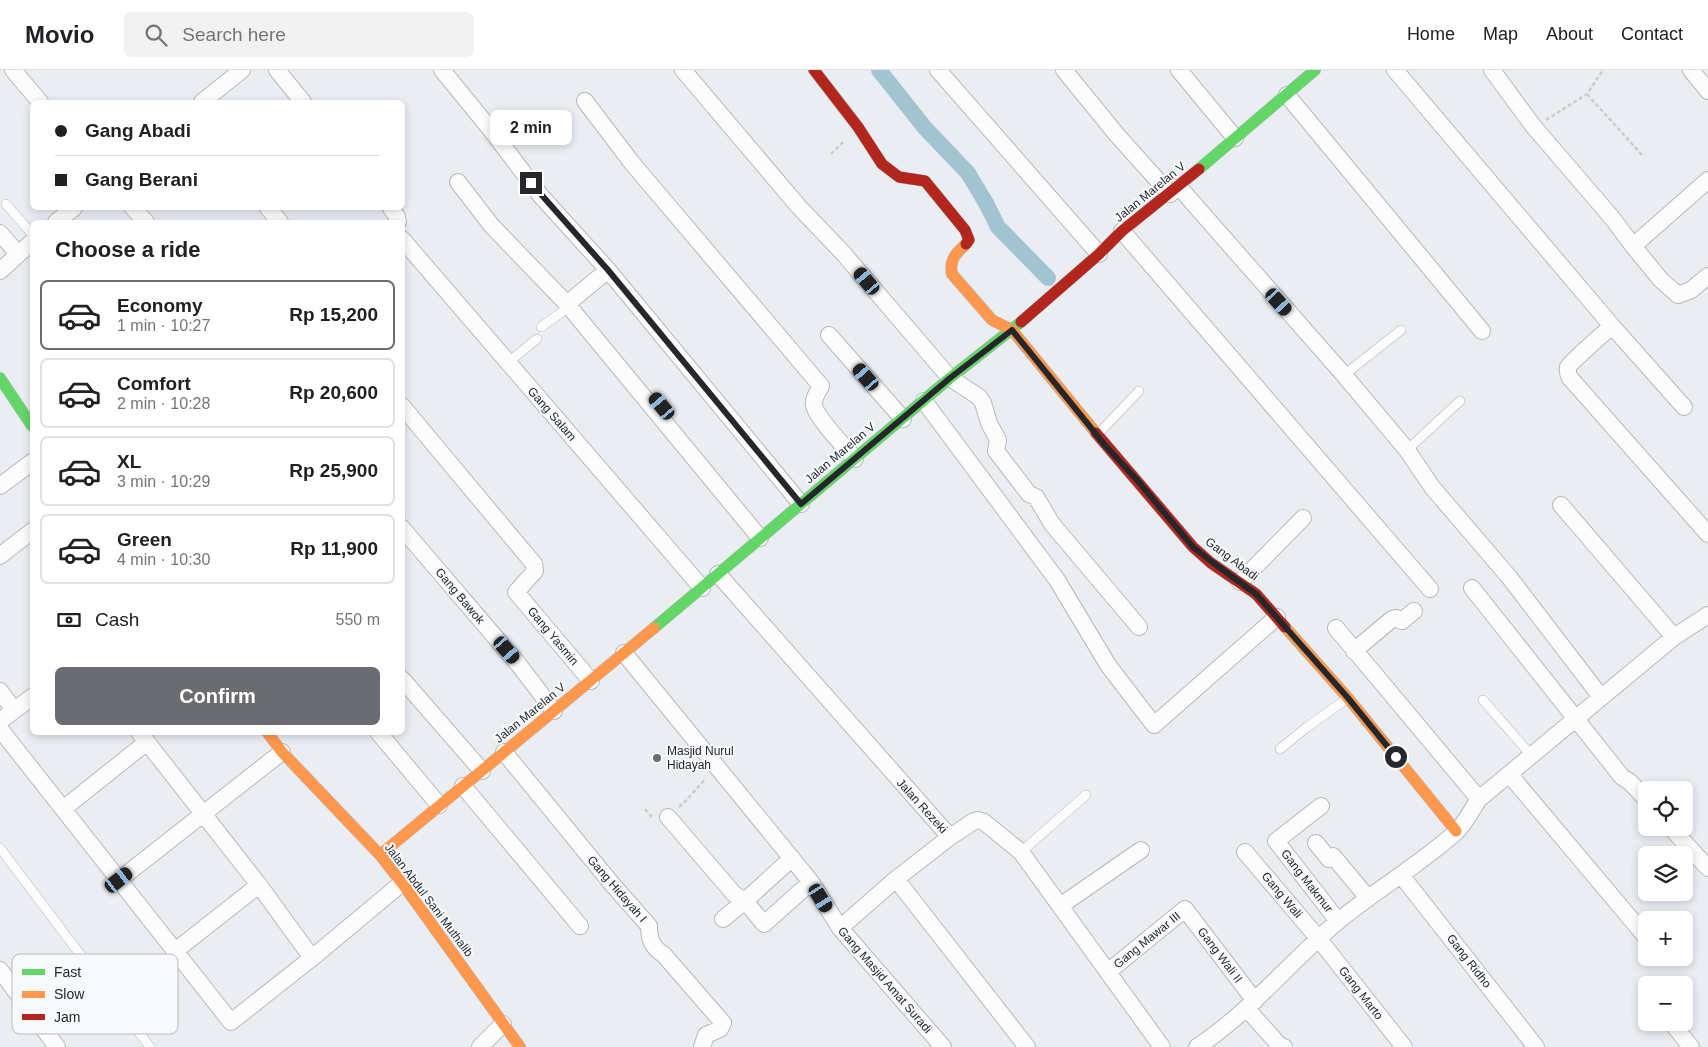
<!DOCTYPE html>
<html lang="en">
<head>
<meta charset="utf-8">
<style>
	body { margin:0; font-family:Helvetica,sans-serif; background:#f2f2f2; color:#202124; height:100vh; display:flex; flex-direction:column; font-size:19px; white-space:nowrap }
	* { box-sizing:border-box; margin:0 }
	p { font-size:16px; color:#757577 }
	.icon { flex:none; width:28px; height:28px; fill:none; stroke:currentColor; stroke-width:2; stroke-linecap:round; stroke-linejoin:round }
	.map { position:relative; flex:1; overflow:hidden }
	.details { position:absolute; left:30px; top:150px; width:375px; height:515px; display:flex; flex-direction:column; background:#fff; border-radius:8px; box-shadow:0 2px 8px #0003 }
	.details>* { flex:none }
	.hud { position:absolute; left:30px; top:30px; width:375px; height:110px; border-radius:8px; box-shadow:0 2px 8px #0003; display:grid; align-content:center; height:110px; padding:0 25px; background:#fff }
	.controls { position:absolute; left:1638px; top:711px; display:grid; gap:10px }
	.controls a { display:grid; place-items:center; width:55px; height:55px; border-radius:8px; background:#fff; box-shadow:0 2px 8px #0003; font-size:25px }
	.end { position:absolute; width:22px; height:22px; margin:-11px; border:6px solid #25272b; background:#fff; box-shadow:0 0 0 2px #fff }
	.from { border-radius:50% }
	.bubble { position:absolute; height:35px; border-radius:8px; background:#fff; box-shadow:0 2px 8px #0003; font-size:16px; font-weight:600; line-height:35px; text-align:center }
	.car { position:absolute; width:15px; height:30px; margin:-15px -8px; border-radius:6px; box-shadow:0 0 4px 1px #0007; background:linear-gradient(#222 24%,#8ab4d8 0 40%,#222 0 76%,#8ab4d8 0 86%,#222 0) }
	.hud b { display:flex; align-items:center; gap:18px; height:48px; font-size:19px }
	.hud b+b { border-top:1px solid #e0e0e0 }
	.hud i { width:12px; height:12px; background:#202124 }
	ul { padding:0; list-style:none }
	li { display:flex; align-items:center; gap:15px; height:70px; margin:0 10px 8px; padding:0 15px; border:2px solid #e0e0e0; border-radius:8px }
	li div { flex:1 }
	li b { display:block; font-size:19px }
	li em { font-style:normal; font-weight:600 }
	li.selected { border-color:#6a6c71 }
	li>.icon { width:45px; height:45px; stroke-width:1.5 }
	h2 { padding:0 25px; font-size:22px; line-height:60px }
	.pay { display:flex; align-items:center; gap:12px; height:55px; padding:0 25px; font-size:19px }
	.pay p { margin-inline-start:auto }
	.primary-button { display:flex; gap:10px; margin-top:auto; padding:10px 25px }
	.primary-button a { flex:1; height:58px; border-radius:8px; background:#6a6c71; color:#fff; font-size:20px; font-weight:600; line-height:58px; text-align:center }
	header { display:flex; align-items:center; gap:30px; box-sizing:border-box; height:70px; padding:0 25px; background:#fff; border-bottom:1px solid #e0e0e0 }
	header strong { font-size:24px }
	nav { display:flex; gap:28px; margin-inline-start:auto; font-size:18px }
	.search { width:350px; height:45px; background:#f2f2f2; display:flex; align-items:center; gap:12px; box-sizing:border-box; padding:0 18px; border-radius:8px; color:#757577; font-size:19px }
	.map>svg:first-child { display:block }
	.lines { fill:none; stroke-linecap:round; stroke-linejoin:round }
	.canal { stroke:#a2c4d1; stroke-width:16 }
	.lane-casing { stroke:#b6b8bc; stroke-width:10 }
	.street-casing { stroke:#b6b8bc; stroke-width:18 }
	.fast-casing { stroke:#b6b8bc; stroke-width:12 }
	.slow-casing { stroke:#b6b8bc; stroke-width:12 }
	.jam-casing { stroke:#b6b8bc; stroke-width:12 }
	.path { stroke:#cccccf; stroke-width:2.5; stroke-dasharray:4 2.5; stroke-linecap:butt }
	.lane { stroke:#fcfcfd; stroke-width:9 }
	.street { stroke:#fcfcfd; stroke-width:16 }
	.fast { stroke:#63d668; stroke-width:11 }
	.slow { stroke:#ff974d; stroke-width:11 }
	.jam { stroke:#b3261e; stroke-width:11 }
	.route { stroke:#25272b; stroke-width:6 }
	.poi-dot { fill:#6a6c71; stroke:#f7f9fd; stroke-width:2 }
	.labels { text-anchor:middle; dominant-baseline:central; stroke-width:4; stroke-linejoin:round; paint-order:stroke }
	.street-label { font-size:12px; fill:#25272b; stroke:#f7f9fd }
	.poi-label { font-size:12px; fill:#25272b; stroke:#f7f9fd; text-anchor:start }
	.key { fill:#f7f9fd; stroke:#b8babe; stroke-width:1 }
	.key-label { font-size:14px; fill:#25272b }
</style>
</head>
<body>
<header>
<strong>Movio</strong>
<div class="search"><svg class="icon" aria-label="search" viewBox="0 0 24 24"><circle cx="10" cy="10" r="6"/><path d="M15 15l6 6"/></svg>Search here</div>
<nav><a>Home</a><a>Map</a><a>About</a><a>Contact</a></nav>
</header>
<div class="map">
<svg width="1708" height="977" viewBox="0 0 1708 977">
	<rect width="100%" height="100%" fill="#eaedf2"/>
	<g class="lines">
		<path class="canal" d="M879 0 925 58 968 103 986 133 998 157 1048 208"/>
		<defs>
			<path id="lane" d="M6 134 32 164
				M541 257 569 237
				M507 293 537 269
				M1344 305 1401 260
				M1097 365 1139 321
				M1407 380 1460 331
				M1483 630 1531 685
				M1280 679 1307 657 1348 628
				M0 778 150 977
				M1021 782 1086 725"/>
			<path id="street" d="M13 0 40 32
				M277 0 303 32
				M442 0 491 60 541 126 608 200 801 434
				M683 0 799 137 843 183 950 308 979 327 983 333 989 353 998 370 996 381 1029 424 1036 427 1052 454 1139 557
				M938 0 1099 184
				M1064 0 1117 65 1170 124
				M1179 0 1235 68
				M1395 0 1612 256C1605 262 1570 293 1568 297 1567 301 1568 304 1570 308L1708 464
				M1492 0 1534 57 1613 149 1633 176 1661 210 1678 225 1691 220 1708 206
				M1691 0 1708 21
				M1287 25 1482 261
				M585 31 632 93 821 316C818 322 813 328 814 335 816 348 846 378 855 389
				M202 32 242 0
				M458 112 491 155 567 234 760 468
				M1179 117 1344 305 1407 380 1432 417 1509 507 1601 627
				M133 138 146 152
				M268 138 280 152
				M391 138 397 147 398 152
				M56 152 74 138
				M1122 161 1430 519
				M0 163 18 184
				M402 169 702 518
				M1633 176 1708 110
				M0 201 32 172
				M567 234 608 200
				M1612 256 1684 337
				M829 265 903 349
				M924 331 1057 510 1108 595 1154 655 1277 547
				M402 336 534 494 535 501 516 522 591 611
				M0 416 32 392
				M1561 435 1674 567
				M402 458 519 595 554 641
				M0 486 32 461
				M718 504 950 767 974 751 978 750 984 752 1021 782 1162 977
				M1240 512 1303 448
				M1472 518 1622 707 1630 712 1646 729
				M1336 558 1479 729
				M1354 581 1392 549 1396 548 1402 551 1414 541
				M624 583 811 812 840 858 943 977
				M402 609 482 701
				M0 621 14 640
				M0 651 32 627
				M0 659 231 952 312 888 402 813
				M139 662 259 815 312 888
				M378 662 439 735
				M504 682 612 814 649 856C649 870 652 877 664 885L723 953 720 959 706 965 702 977
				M1509 704 1646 867
				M463 716 580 856
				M1321 736 1276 771 1338 851
				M63 739 147 672
				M668 747 734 824 745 831 764 854 811 812
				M1671 758 1708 798
				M950 767 896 809 1027 977
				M1316 773 1329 789 1333 786 1368 828
				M1245 782 1318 868 1404 977
				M1401 805 1536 977
				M119 810 282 682
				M1060 836 1141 780
				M723 849 745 831 792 788
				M840 858 896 809
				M175 881 259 815
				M0 900 57 977
				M1109 901 1185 839 1255 931
				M1247 939 1280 976 1284 977
				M1671 952 1691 977
				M480 977 503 954
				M1197 977C1250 942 1289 893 1336 853 1374 821 1418 796 1455 763 1465 754 1472 739 1479 729L1674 567 1708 545"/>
			<path id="fast" d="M1199 99 1315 0
				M0 308 32 356
				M654 558 950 308 1021 252"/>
			<path id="slow" d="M966 174C956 183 949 190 952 204L992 250 1012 260 1096 363
				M1285 557 1348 628 1456 761
				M267 662 282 682 380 785 402 813 520 977
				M380 785 654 558"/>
			<path id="jam" d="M814 0 858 57 882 94 899 107 925 111 965 160 969 170 966 174
				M1021 252 1099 184 1122 161 1199 99
				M1096 363 1193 477 1211 493 1256 524 1285 557"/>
		</defs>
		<use href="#lane" class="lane-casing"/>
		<use href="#street" class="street-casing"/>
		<use href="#fast" class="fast-casing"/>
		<use href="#slow" class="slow-casing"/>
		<use href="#jam" class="jam-casing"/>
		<path class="path" d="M1587 24 1642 85
			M1546 50 1587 24 1603 0
			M831 84 844 71
			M679 737C689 729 696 718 706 709
			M645 739 652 747"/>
		<use href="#lane" class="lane"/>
		<use href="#street" class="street"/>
		<use href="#fast" class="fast"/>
		<use href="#slow" class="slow"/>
		<use href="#jam" class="jam"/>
	</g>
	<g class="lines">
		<path class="route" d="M531 113 608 200 801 434 950 308 1012 260 1104 374 1137 410 1193 477 1212 492 1256 524 1348 628 1396 687"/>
	</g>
	<circle class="poi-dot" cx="657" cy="688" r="5"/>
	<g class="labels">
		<g class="street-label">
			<text transform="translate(1150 122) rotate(-39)">Jalan Marelan V</text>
			<text transform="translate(552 344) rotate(49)">Gang Salam</text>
			<text transform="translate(840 383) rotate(-40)">Jalan Marelan V</text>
			<text transform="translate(1232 489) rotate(37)">Gang Abadi</text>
			<text transform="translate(460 526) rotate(50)">Gang Bawok</text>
			<text transform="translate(553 566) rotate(50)">Gang Yasmin</text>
			<text transform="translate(530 643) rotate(-39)">Jalan Marelan V</text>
			<text transform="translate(922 736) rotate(48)">Jalan Rezeki</text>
			<text transform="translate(1307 811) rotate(52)">Gang Makmur</text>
			<text transform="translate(617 819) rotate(49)">Gang Hidayah I</text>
			<text transform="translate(1282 825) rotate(50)">Gang Wali</text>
			<text transform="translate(429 830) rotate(53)">Jalan Abdul Sani Muthalib</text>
			<text transform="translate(1147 870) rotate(-39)">Gang Mawar III</text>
			<text transform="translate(1220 885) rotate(53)">Gang Wali II</text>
			<text transform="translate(1469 891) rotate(52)">Gang Ridho</text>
			<text transform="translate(885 910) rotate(49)">Gang Masjid Amat Suradi</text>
			<text transform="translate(1361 923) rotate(52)">Gang Marto</text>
		</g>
		<g class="poi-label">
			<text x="667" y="681">Masjid Nurul<tspan x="667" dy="14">Hidayah</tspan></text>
		</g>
	</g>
	<rect x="12" y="884" width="166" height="80" rx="8" class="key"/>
	<rect x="22" y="899" width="23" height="6" fill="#63d668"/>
	<rect x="22" y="921" width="23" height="7" fill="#ff974d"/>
	<rect x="22" y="944" width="23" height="6" fill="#b3261e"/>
	<g class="key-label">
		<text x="54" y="907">Fast</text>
		<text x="54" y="929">Slow</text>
		<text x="54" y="952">Jam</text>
	</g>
</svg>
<div class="controls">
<a><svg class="icon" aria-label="locate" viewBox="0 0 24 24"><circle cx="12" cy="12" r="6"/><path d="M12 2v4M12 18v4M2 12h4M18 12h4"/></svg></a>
<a><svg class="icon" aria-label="layers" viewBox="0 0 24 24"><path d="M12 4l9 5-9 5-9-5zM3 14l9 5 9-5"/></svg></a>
<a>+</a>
<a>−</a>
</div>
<i class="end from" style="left:1396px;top:687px"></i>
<i class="end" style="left:531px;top:113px"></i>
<div class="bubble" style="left:490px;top:40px;width:82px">2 min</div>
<i class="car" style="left:867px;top:211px;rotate:320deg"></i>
<i class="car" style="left:1279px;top:232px;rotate:138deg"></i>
<i class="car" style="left:866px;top:307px;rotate:319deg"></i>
<i class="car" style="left:662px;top:336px;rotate:320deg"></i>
<i class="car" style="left:507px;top:580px;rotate:139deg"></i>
<i class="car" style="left:119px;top:810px;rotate:52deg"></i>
<i class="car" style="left:821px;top:828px;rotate:148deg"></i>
<div class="hud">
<b><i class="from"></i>Gang Abadi</b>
<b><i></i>Gang Berani</b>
</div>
<section class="details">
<h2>Choose a ride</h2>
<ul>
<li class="selected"><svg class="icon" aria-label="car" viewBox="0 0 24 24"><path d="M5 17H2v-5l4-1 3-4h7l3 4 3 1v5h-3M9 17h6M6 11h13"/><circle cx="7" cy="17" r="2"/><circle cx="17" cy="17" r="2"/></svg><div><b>Economy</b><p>1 min · 10:27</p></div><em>Rp 15,200</em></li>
<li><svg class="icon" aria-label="car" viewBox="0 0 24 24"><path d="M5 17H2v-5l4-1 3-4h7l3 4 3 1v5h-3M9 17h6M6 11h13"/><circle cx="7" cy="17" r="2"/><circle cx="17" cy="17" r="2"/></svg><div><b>Comfort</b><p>2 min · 10:28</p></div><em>Rp 20,600</em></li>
<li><svg class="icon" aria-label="car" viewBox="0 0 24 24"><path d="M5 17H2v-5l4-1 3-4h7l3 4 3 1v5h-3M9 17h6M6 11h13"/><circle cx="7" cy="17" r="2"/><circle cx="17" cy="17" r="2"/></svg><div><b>XL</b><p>3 min · 10:29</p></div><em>Rp 25,900</em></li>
<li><svg class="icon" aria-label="car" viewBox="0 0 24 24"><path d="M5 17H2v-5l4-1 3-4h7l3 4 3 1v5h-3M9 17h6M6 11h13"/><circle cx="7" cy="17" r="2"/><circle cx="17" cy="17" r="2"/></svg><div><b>Green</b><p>4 min · 10:30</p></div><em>Rp 11,900</em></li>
</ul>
<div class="pay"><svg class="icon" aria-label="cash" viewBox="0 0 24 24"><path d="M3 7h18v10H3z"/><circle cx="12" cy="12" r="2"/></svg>Cash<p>550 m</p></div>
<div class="primary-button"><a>Confirm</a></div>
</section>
</div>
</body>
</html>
